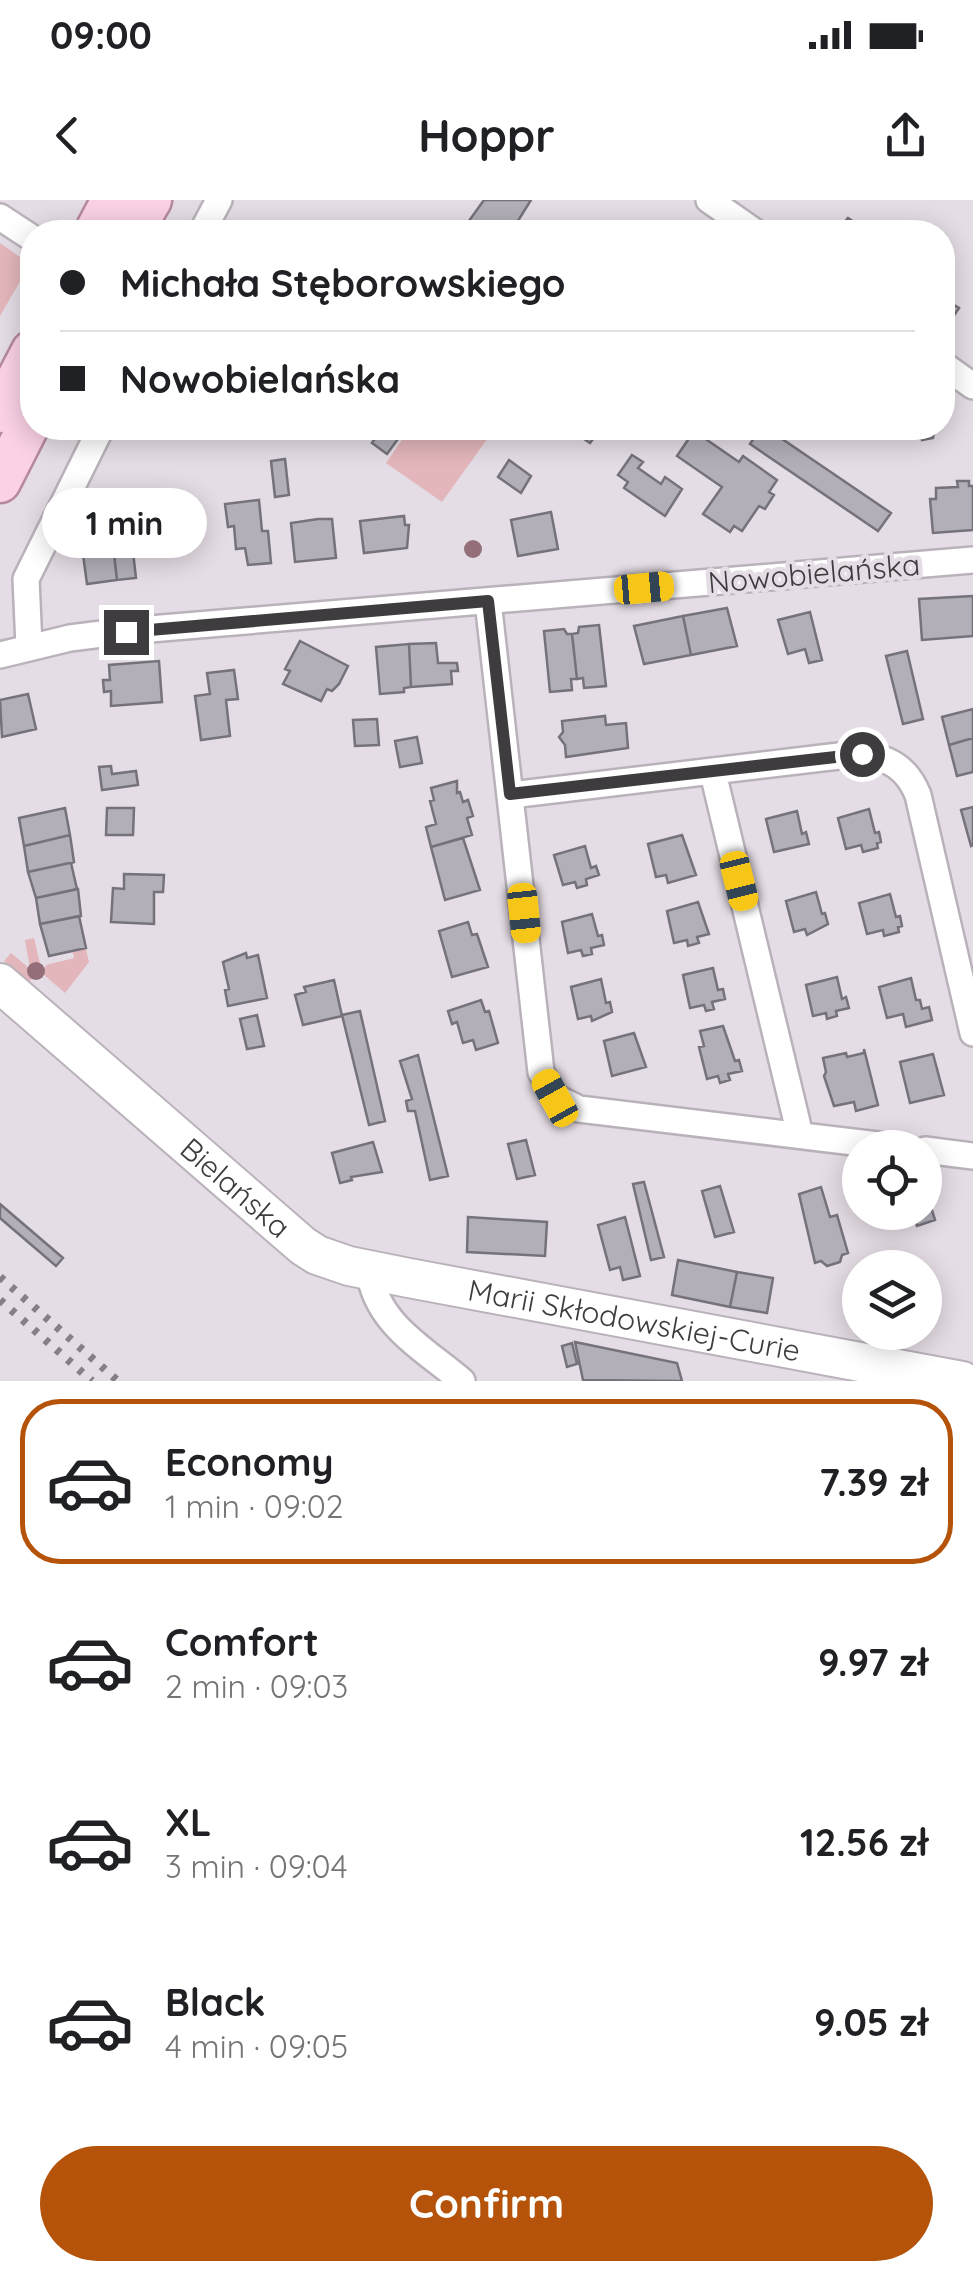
<!DOCTYPE html>
<html lang="en">
<head>
<meta charset="utf-8">
<style>
	body { margin:0; font-family:Quicksand,sans-serif; background:#f6f6f6; color:#202124; height:100vh; display:flex; flex-direction:column; font-size:38px; white-space:nowrap }
	* { box-sizing:border-box; margin:0 }
	p { font-size:32px; color:#757577 }
	.icon { flex:none; width:55px; height:55px; fill:none; stroke:currentColor; stroke-width:2; stroke-linecap:round; stroke-linejoin:round }
	.map { position:relative; height:1181px; overflow:hidden }
	.drawer { display:flex; flex-direction:column; background:#fff; flex:1 }
	.drawer>* { flex:none }
	.guide { position:absolute; left:20px; top:20px; width:935px; height:220px; border-radius:40px; box-shadow:0 5px 25px #0003; display:grid; align-content:center; height:220px; padding:0 40px; background:#fff }
	.controls { position:absolute; left:842px; top:930px; display:grid; gap:20px }
	.controls a { display:grid; place-items:center; width:100px; height:100px; border-radius:50%; background:#fff; box-shadow:0 5px 25px #0003; font-size:50px }
	.end { position:absolute; width:45px; height:45px; margin:-22px; border:12px solid #3f3c3f; background:#fff; box-shadow:0 0 0 5px #fff }
	.from { border-radius:50% }
	.bubble { position:absolute; height:70px; border-radius:35px; background:#fff; box-shadow:0 5px 25px #0003; font-size:32px; font-weight:800; line-height:70px; text-align:center }
	.car { position:absolute; width:30px; height:60px; margin:-30px -15px; border-radius:12px; box-shadow:0 0 8px 2px #0007; background:linear-gradient(#f5c518 24%,#345 0 40%,#f5c518 0 76%,#345 0 86%,#f5c518 0) }
	.guide b { display:flex; align-items:center; gap:35px; height:95px; font-size:38px }
	.guide b+b { border-top:2px solid #e0e0e0 }
	.guide i { width:25px; height:25px; background:#202124 }
	ul { padding:18px 0 0; list-style:none }
	li { display:flex; align-items:center; gap:30px; height:165px; margin:0 20px 15px; padding:0 20px; border:5px solid transparent; border-radius:40px }
	li div { flex:1 }
	li b { display:block; font-size:38px }
	li em { font-style:normal; font-weight:800 }
	li.current { border-color:#b45309 }
	li>.icon { width:90px; height:90px; stroke-width:1.5 }
	.primary-button { display:flex; gap:20px; margin-top:auto; padding:20px 40px }
	.primary-button a { flex:1; height:115px; border-radius:60px; background:#b45309; color:#fff; font-size:40px; font-weight:800; line-height:115px; text-align:center }
	.status { display:flex; justify-content:space-between; align-items:center; height:70px; padding:0 50px; background:#fff; direction:ltr }
	.status svg { height:28px; fill:currentColor }
	header { display:flex; justify-content:space-between; align-items:center; height:130px; padding:0 40px; background:#fff; font-size:45px; font-weight:800 }
	.map>svg:first-child { display:block }
	.green { fill:#e3b6bb }
	.building { fill:#b3afb9; stroke:#75727b; stroke-width:2.5 }
	.lines { fill:none; stroke-linecap:round; stroke-linejoin:round }
	.street-casing { stroke:#bab2ba; stroke-width:30 }
	.secondary-casing { stroke:#bab2ba; stroke-width:42 }
	.primary-casing { stroke:#b689a0; stroke-width:45 }
	.street { stroke:#fff; stroke-width:25 }
	.secondary { stroke:#fff; stroke-width:38 }
	.primary { stroke:#fad1e5; stroke-width:40 }
	.rail { stroke:#868086; stroke-width:8; stroke-dasharray:5 10; stroke-linecap:butt }
	.tree { fill:#946f7a }
	.route { stroke:#3f3c3f; stroke-width:12 }
	.labels { text-anchor:middle; dominant-baseline:central; stroke-width:9; stroke-linejoin:round; paint-order:stroke }
	.street-label { font-size:30px; fill:#3f3c3f; stroke:#e5dde5 }
</style>
</head>
<body>
<div class="status"><b>09:00</b><svg viewBox="0 0 49 12"><path d="M0 12V9h3v3zM5 12V6h3v6zM10 12V3h3v9zM15 12V0h3v12zM26 1h20v11H26zM47 4h2v5h-2z"/></svg></div>
<header><svg class="icon" aria-label="back" viewBox="0 0 24 24"><path d="M15 5l-7 7 7 7"/></svg>Hoppr<svg class="icon" aria-label="share" viewBox="0 0 24 24"><path d="M12 15V3M7 8l5-5 5 5M5 13v7h14v-7"/></svg></header>
<div class="map">
<svg width="973" height="1181" viewBox="0 0 973 1181">
	<rect width="100%" height="100%" fill="#e5dde5"/>
	<path class="green" d="M0 43 30 64 0 116Z
		M410 228H495L442 302 386 263Z
		M34 738 41 768 29 782 4 761 11 753 30 769 25 740Z
		M86 749 89 762 65 793 43 774 46 765 74 758 73 752Z"/>
	<path class="building" d="M484 0H531L511 32H461Z
		M848 18 870 32H837Z
		M942 98 959 108 949 123 942 119Z
		M382 228H406L387 254 372 243Z
		M568 228H601L590 243Z
		M761 228H766L891 313 878 331 750 244Z
		M910 228H935L933 238 922 240 920 234Z
		M694 231 739 262 743 256 777 280 769 292 774 295 765 309 759 306 742 331 734 326 730 332 703 314 722 287 677 256Z
		M632 255 643 262 638 268 661 284 665 277 682 289 665 316 624 288 628 282 618 275Z
		M285 259 289 295 275 297 271 261Z
		M509 260 531 276 521 293 498 277Z
		M957 281H969V286H973V330L933 333 930 299H936V288L958 287Z
		M259 300 262 331H268L271 363 248 365 245 348 236 349 234 326 228 327 225 304Z
		M551 312 558 349 518 356 511 320Z
		M404 316 405 325H409L407 348 364 353 360 321Z
		M318 319H332L336 358 295 362 291 323Z
		M132 343 136 378 117 380 113 345Z
		M113 345 117 380 87 384 82 347Z
		M973 396V436L922 440 919 399Z
		M727 408 737 446 691 455 683 416Z
		M810 412 822 460 809 463 805 449 788 454 778 420Z
		M683 416 691 455 644 464 634 426Z
		M599 425 606 486 584 488 583 478 577 479 572 434 578 433 579 427Z
		M564 429 567 434H572L577 479H571L572 490 550 492 544 431Z
		M300 441 348 466 339 484 332 491 327 489 321 501 283 484 290 471 285 469Z
		M436 443 438 463H457L458 471H451L452 484 411 487 409 444Z
		M409 444 411 487 404 488V492L380 494 376 447Z
		M907 451 923 519 903 524 886 456Z
		M159 461 162 502 111 506V491L104 492 103 480H110L109 465Z
		M234 470 238 499 226 500 230 536 201 540 195 496 210 494 207 473Z
		M28 494 36 529 2 537 0 500Z
		M973 509V538L949 545 942 517Z
		M605 516 606 525 626 523 628 548 566 557 565 545 559 537 563 532 562 521Z
		M377 519 379 545 355 546 353 520Z
		M417 537 422 563 400 567 395 541Z
		M973 538V572L957 576 949 545Z
		M111 566 112 574 136 571 138 585 102 590 99 567Z
		M457 581V593L460 592 463 602 468 600 473 616 467 618 472 635 431 647 426 627 436 624 430 601 434 600 431 588Z
		M973 607V645L971 646 961 610Z
		M65 608 70 635 24 646 19 618Z
		M107 608H134L133 635H106Z
		M869 609 875 633 879 632 881 642 877 643 878 648 863 652 861 645 846 649 838 618Z
		M797 611 802 634 806 632 809 644 774 652 766 619Z
		M70 635 74 662 28 672 24 646Z
		M682 635 696 675 668 683 666 675 656 677 648 644Z
		M463 638 480 690 445 700 431 647Z
		M585 646 591 668 596 666 599 675 586 679 587 685 577 688 575 682 563 685 554 655Z
		M74 662 71 663 77 689 36 698 28 672Z
		M124 674 164 675 163 692H154V724L111 722 113 688 124 689Z
		M78 689 81 716 40 724 36 698Z
		M816 692 822 714 825 713 828 724 807 735 805 729 794 732 786 701Z
		M890 694 896 717 900 716 902 726 898 727 899 732 884 736 883 730 867 734 859 703Z
		M698 702 709 734 697 737 699 743 688 746 687 740 674 743 667 711Z
		M592 714 598 736 602 735 604 745 591 748 592 754 583 756 581 750 568 753 562 722Z
		M79 716 86 748 49 756 40 724Z
		M468 722 472 735 477 734 488 767 452 777 439 731Z
		M246 753 247 758 258 755 267 798 228 806 225 790 229 789 223 762Z
		M713 768 718 790 723 789 725 799 712 802 714 809 706 811 704 805 690 808 683 775Z
		M837 777 842 799 846 797 849 808 836 811 837 816 827 819 826 813 813 816 806 785Z
		M911 778 916 800H920L922 809 929 807 932 820 906 827 903 814 887 818 879 787Z
		M601 779 606 803 610 802 612 812 592 821 591 816 578 819 571 787Z
		M334 780 342 816 303 825 295 795 306 792 304 787Z
		M481 800 485 812 489 811 498 843 476 850 473 840 463 843 457 822 452 824 448 811Z
		M360 811 385 921 369 925 342 815Z
		M257 815 264 846 247 849 240 819Z
		M723 826 735 861 739 860 742 871 728 874 730 880 720 883 718 876 707 879 699 847 704 846 700 831Z
		M634 833 646 867 612 876 604 841Z
		M864 849 878 905 856 911 854 902 834 906 824 876 826 872 823 858 846 853 847 857 864 853Z
		M933 854 944 895 910 903 900 862Z
		M418 855 448 976 430 980 415 911H408L406 901 412 899 400 861Z
		M526 940 535 975 517 979 508 944Z
		M373 942 382 972 351 977 352 980 340 983 332 953Z
		M644 982 664 1057 651 1060 633 984Z
		M720 986 734 1032 715 1037 702 991Z
		M821 987 830 1017 837 1015 848 1053 842 1055 840 1062 827 1066 821 1061 815 1063 799 994Z
		M925 988 935 1020 917 1026 913 1012H925Z
		M0 1004 63 1058 56 1066 0 1018Z
		M468 1017 547 1022 545 1056 467 1052Z
		M625 1017 640 1076 623 1080 620 1067 610 1070 598 1025Z
		M678 1060 737 1072 730 1107 672 1095Z
		M737 1072 773 1078 767 1113 730 1107Z
		M575 1142 677 1163 682 1181 583 1180Z
		M572 1143 577 1164 567 1167 562 1146Z"/>
	<g class="lines">
		<defs>
			<path id="street" d="M709 0 755 32
				M0 17 29 36
				M202 32 219 0
				M942 164 973 186
				M488 401 541 872 555 897 579 909 903 948
				M29 446 26 379 101 228
				M0 455 70 438 126 431 973 360
				M713 573 800 935
				M511 595 839 556C875 553 903 558 918 595L973 833
				M925 950 973 956
				M369 1070C376 1124 423 1148 462 1181"/>
			<g id="secondary">
				<path id="s1" d="M0 783 303 1046 317 1055 349 1066 409 1078 962 1181"/>
			</g>
			<path id="primary" d="M95 32 112 0
				M132 32 151 0
				M0 212 32 151
				M0 282 32 219"/>
		</defs>
		<use href="#street" class="street-casing"/>
		<use href="#secondary" class="secondary-casing"/>
		<use href="#primary" class="primary-casing"/>
		<use href="#street" class="street"/>
		<use href="#secondary" class="secondary"/>
		<use href="#primary" class="primary"/>
		<path class="rail" d="M0 1077 118 1181
			M0 1100 92 1181"/>
	</g>
	<g class="tree">
		<circle cx="473" cy="349" r="9"/>
		<circle cx="36" cy="771" r="9"/>
	</g>
	<g class="lines">
		<path class="route" d="M126 432 488 401 510 594 862 554"/>
	</g>
	<g class="labels">
		<g class="street-label">
			<text transform="translate(814 373) rotate(-5)">Nowobielańska</text>
			<text stroke="none"><textPath href="#s1" startOffset="312">Bielańska</textPath></text>
			<text stroke="none"><textPath href="#s1" startOffset="742">Marii Skłodowskiej-Curie</textPath></text>
		</g>
	</g>
</svg>
<div class="controls">
<a><svg class="icon" aria-label="locate" viewBox="0 0 24 24"><circle cx="12" cy="12" r="6"/><path d="M12 2v4M12 18v4M2 12h4M18 12h4"/></svg></a>
<a><svg class="icon" aria-label="layers" viewBox="0 0 24 24"><path d="M12 4l9 5-9 5-9-5zM3 14l9 5 9-5"/></svg></a>
</div>
<i class="end from" style="left:862px;top:554px"></i>
<i class="end" style="left:126px;top:432px"></i>
<div class="bubble" style="left:42px;top:288px;width:165px">1 min</div>
<i class="car" style="left:644px;top:388px;rotate:85deg"></i>
<i class="car" style="left:739px;top:681px;rotate:166deg"></i>
<i class="car" style="left:524px;top:713px;rotate:174deg"></i>
<i class="car" style="left:555px;top:898px;rotate:331deg"></i>
<div class="guide">
<b><i class="from"></i>Michała Stęborowskiego</b>
<b><i></i>Nowobielańska</b>
</div>
</div>
<section class="drawer">
<ul>
<li class="current"><svg class="icon" aria-label="car" viewBox="0 0 24 24"><path d="M5 17H2v-5l4-1 3-4h7l3 4 3 1v5h-3M9 17h6M6 11h13"/><circle cx="7" cy="17" r="2"/><circle cx="17" cy="17" r="2"/></svg><div><b>Economy</b><p>1 min · 09:02</p></div><em>7.39 zł</em></li>
<li><svg class="icon" aria-label="car" viewBox="0 0 24 24"><path d="M5 17H2v-5l4-1 3-4h7l3 4 3 1v5h-3M9 17h6M6 11h13"/><circle cx="7" cy="17" r="2"/><circle cx="17" cy="17" r="2"/></svg><div><b>Comfort</b><p>2 min · 09:03</p></div><em>9.97 zł</em></li>
<li><svg class="icon" aria-label="car" viewBox="0 0 24 24"><path d="M5 17H2v-5l4-1 3-4h7l3 4 3 1v5h-3M9 17h6M6 11h13"/><circle cx="7" cy="17" r="2"/><circle cx="17" cy="17" r="2"/></svg><div><b>XL</b><p>3 min · 09:04</p></div><em>12.56 zł</em></li>
<li><svg class="icon" aria-label="car" viewBox="0 0 24 24"><path d="M5 17H2v-5l4-1 3-4h7l3 4 3 1v5h-3M9 17h6M6 11h13"/><circle cx="7" cy="17" r="2"/><circle cx="17" cy="17" r="2"/></svg><div><b>Black</b><p>4 min · 09:05</p></div><em>9.05 zł</em></li>
</ul>
<div class="primary-button"><a>Confirm</a></div>
</section>
</body>
</html>
